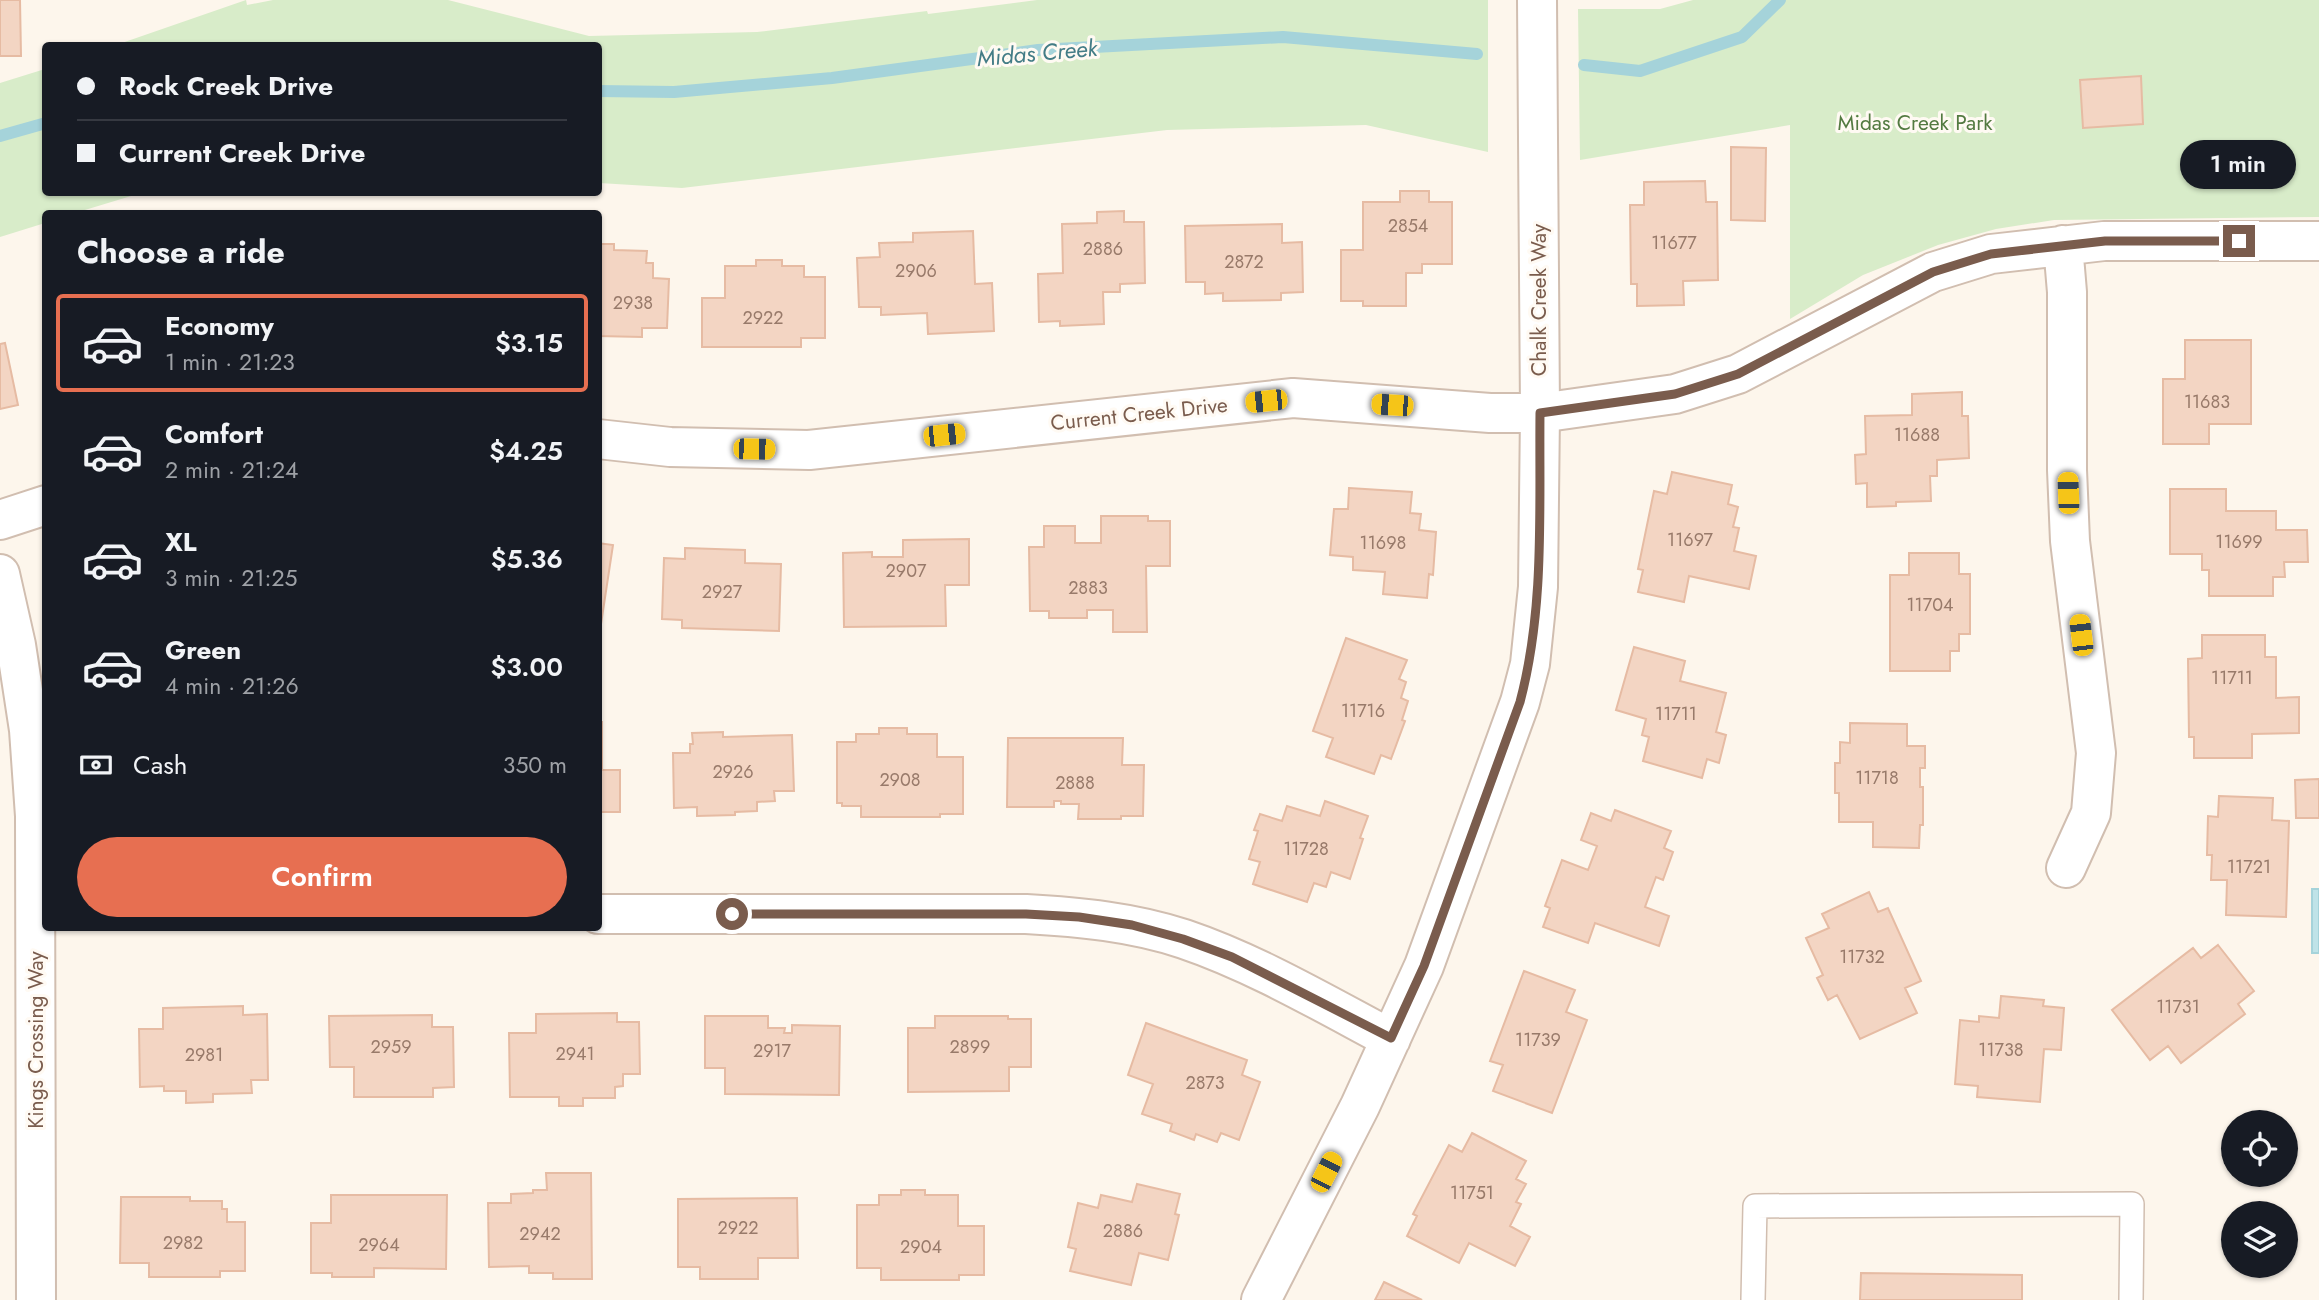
<!DOCTYPE html>
<html lang="en">
<head>
<meta charset="utf-8">
<style>
	body { margin:0; font-family:Jost,sans-serif; background:#242831; color:#f1f3f6; height:100vh; display:flex; flex-direction:column; font-size:26px; white-space:nowrap }
	* { box-sizing:border-box; margin:0 }
	p { font-size:23px; color:#9ea1a6 }
	.icon { flex:none; width:38px; height:38px; fill:none; stroke:currentColor; stroke-width:2; stroke-linecap:round; stroke-linejoin:round }
	.map { position:relative; flex:1; overflow:hidden }
	.details { position:absolute; left:42px; top:210px; width:560px; height:721px; display:flex; flex-direction:column; background:#171b24; border-radius:7px; box-shadow:0 2px 5px #0004 }
	.details>* { flex:none }
	.top-card { position:absolute; left:42px; top:42px; width:560px; height:154px; border-radius:7px; box-shadow:0 2px 5px #0004; display:grid; align-content:center; height:154px; padding:0 35px; background:#171b24 }
	.controls { position:absolute; left:2221px; top:1110px; display:grid; gap:14px }
	.controls a { display:grid; place-items:center; width:77px; height:77px; border-radius:50%; background:#171b24; box-shadow:0 2px 5px #0004; font-size:35px }
	.end { position:absolute; width:32px; height:32px; margin:-16px; border:9px solid #7a5c4d; background:#fff; box-shadow:0 0 0 4px #fff }
	.from { border-radius:50% }
	.bubble { position:absolute; height:49px; border-radius:24px; background:#171b24; box-shadow:0 2px 5px #0004; font-size:23px; font-weight:600; line-height:49px; text-align:center }
	.car { position:absolute; width:21px; height:42px; margin:-21px -10px; border-radius:9px; box-shadow:0 0 5px 2px #0007; background:linear-gradient(#f5c518 24%,#345 0 40%,#f5c518 0 76%,#345 0 86%,#f5c518 0) }
	.top-card b { display:flex; align-items:center; gap:24px; height:66px; font-size:26px }
	.top-card b+b { border-top:2px solid #363941 }
	.top-card i { width:18px; height:18px; background:#f1f3f6 }
	ul { padding:0; list-style:none }
	li { display:flex; align-items:center; gap:21px; height:98px; margin:0 14px 10px; padding:0 21px; border:4px solid transparent; border-radius:7px }
	li div { flex:1 }
	li b { display:block; font-size:26px }
	li em { font-style:normal; font-weight:600 }
	li.current { border-color:#e76f51 }
	li>.icon { width:63px; height:63px; stroke-width:1.5 }
	h2 { padding:0 35px; font-size:32px; line-height:84px }
	.pay { display:flex; align-items:center; gap:18px; height:77px; padding:0 35px; font-size:26px }
	.pay p { margin-inline-start:auto }
	.primary-button { display:flex; gap:14px; margin-top:auto; padding:14px 35px }
	.primary-button a { flex:1; height:80px; border-radius:42px; background:#e76f51; color:#fff; font-size:28px; font-weight:600; line-height:80px; text-align:center }
	.map>svg:first-child { display:block }
	.green { fill:#d8ecc9 }
	.water { fill:#bfe3e8; stroke:#a5d3da; stroke-width:2 }
	.lines { fill:none; stroke-linecap:round; stroke-linejoin:round }
	.stream { stroke:#a5d3da; stroke-width:12 }
	.building { fill:#f3d5c3; stroke:#e6bba3; stroke-width:2 }
	.lane-casing { stroke:#d1beb0; stroke-width:26 }
	.street-casing { stroke:#d1beb0; stroke-width:42 }
	.lane { stroke:#fff; stroke-width:23 }
	.street { stroke:#fff; stroke-width:38 }
	.route { stroke:#7a5c4d; stroke-width:9 }
	.labels { text-anchor:middle; dominant-baseline:central; stroke-width:6; stroke-linejoin:round; paint-order:stroke }
	.number-label { font-size:18px; fill:#987a6a }
	.park-label { font-size:21px; fill:#537a41; stroke:#fffaf3 }
	.street-label { font-size:21px; fill:#7a5c4d; stroke:#fffaf3 }
	.water-label { font-size:23px; font-style:italic; fill:#437c86; stroke:#fffaf3 }
</style>
</head>
<body>
<div class="map">
<svg width="2319" height="1300" viewBox="0 0 2319 1300">
	<rect width="100%" height="100%" fill="#fdf6ec"/>
	<path class="green" d="M246 0 247 5 273 0H448L589 36 757 32 927 11 928 14 1037 0H1488V152L1366 125 1167 130 682 188 599 183 598 46 116 45Z
		M1693 0H2319V217L2054 220 1996 229 1938 245 1863 275 1790 319V125L1580 160 1578 9H1660Z
		M45 69 46 192 141 193 75 213 46 214 45 223 0 237V83Z"/>
	<path class="water" d="M2312 889H2319V953H2312Z"/>
	<g class="lines">
		<path class="stream" d="M1584 65 1640 71 1742 37 1780 0
			M598 91 674 92 832 78 1038 50 1283 37 1477 54
			M0 136 46 123"/>
	</g>
	<path class="building" d="M0 0H20L21 56H0Z
		M2141 76 2143 124 2083 128 2080 80Z
		M1731 147 1766 148 1765 221 1731 220Z
		M1705 181 1706 202H1717L1718 280 1683 281 1684 305 1637 306V284H1631L1630 205H1644V182Z
		M1400 191H1429V202H1452V264H1422V273H1406V306H1363V301H1341V250H1363V202H1400Z
		M1124 211V222H1144L1145 283 1120 284V292H1103L1104 324 1060 326V321L1039 322 1038 274 1063 273 1062 224 1097 223V212Z
		M1282 224V243L1302 242 1303 292 1281 293V300L1223 301V293L1205 294V282H1186L1185 226Z
		M973 231 975 284 992 283 994 331 928 334 927 313 881 315V307H859L857 258 880 257 879 243 913 242V233Z
		M598 244H614V250L647 251 646 263H653V278L669 279 667 328H642V337L598 336Z
		M756 260H782V266H804V277H825V338H801V347H702V298H725V266H756Z
		M2185 340H2251V424H2209V444H2163V379H2185Z
		M5 343 18 405 0 409V344Z
		M1962 392V416H1968L1969 458 1937 460V476H1930L1931 501 1896 502V506L1867 507V483L1856 484 1855 455 1866 454 1865 416 1912 415V394Z
		M1672 472 1732 485 1728 504 1738 507 1733 527 1739 528 1734 551 1756 556 1749 589 1689 576 1684 602 1638 592 1643 570 1638 569 1654 491 1667 494Z
		M1349 488 1412 492 1410 513 1421 514 1419 530 1436 532 1433 575 1429 574 1427 598 1383 594 1385 572 1353 570V557L1330 555 1334 509H1348Z
		M2170 489H2226V511H2276V530H2307L2308 562H2284L2285 577H2273V596H2209V570H2202V554H2170Z
		M1101 516H1148V521H1170V566H1146L1147 632H1113V610H1087V618H1049V611H1030L1029 547H1044V526H1075V543H1101Z
		M969 539V585H945L946 626 844 627 843 553 872 552V557H903V540Z
		M598 543 613 545 601 624H598Z
		M685 548 745 550V563L781 564 779 631 682 628V620L662 619 664 558 685 559Z
		M1909 553H1959V574H1970V634H1959V651H1950V671H1890V575H1909Z
		M2202 635H2265V657H2276V698L2299 697V733L2252 734V758H2194V737H2189L2188 659 2202 658Z
		M1346 638 1407 660 1399 679 1406 682 1401 698 1408 701 1402 720 1405 721 1391 759 1381 755 1374 774 1326 757 1333 738 1313 731Z
		M1634 647 1685 661 1680 681 1726 693 1716 732 1726 735 1719 763 1707 759 1702 778 1643 761 1649 737 1642 735 1646 719 1616 710Z
		M598 722H602V770H620V812H598Z
		M1850 723 1907 724V746H1925V768H1920V787H1923V825H1920L1919 848 1873 847V822H1839V793H1835V763H1840V742L1850 743Z
		M879 728H907V734H937V757H963V814H940V817H861V806H842V803H837V742H856V734H879Z
		M723 732V737L792 735 794 791H774L775 801 757 802V811L735 812V815L697 816V807L674 808 673 753H690V744H693L692 733Z
		M1008 738H1123L1122 765H1144L1143 816H1121V819H1078L1079 804H1061V801H1054V807H1007Z
		M2319 779V818H2296L2295 780Z
		M2219 796 2273 798 2272 820 2289 821 2286 917 2226 915 2227 880H2211L2212 855H2207L2208 816 2218 817Z
		M1325 801 1368 816 1360 838 1363 839 1350 879 1331 872 1326 887 1314 883 1307 902 1253 884 1260 862 1249 859 1258 831 1254 830 1260 814 1282 821 1287 806 1320 816Z
		M1615 810 1671 831 1664 848 1673 852 1663 880 1656 877 1645 907 1669 916 1659 946 1595 923 1588 943 1543 927 1550 908 1545 906 1562 860 1588 870 1597 846 1581 840 1591 813 1611 821Z
		M1869 892 1878 912 1888 908 1921 981 1905 988 1917 1013 1860 1039 1837 995 1828 1000 1817 978 1823 975 1806 938 1829 928 1822 914Z
		M2218 945 2254 991 2238 1004 2245 1014 2181 1063 2168 1046 2150 1060 2112 1010 2193 948 2201 958Z
		M1524 971 1575 990 1566 1012 1587 1020 1552 1113 1493 1091 1503 1065 1490 1061Z
		M2001 996 2044 1000 2043 1006 2064 1008 2061 1050 2044 1049 2040 1102 1977 1097 1978 1086 1955 1084 1960 1020 1979 1022V1016L1999 1018Z
		M243 1006V1015L267 1014 268 1080H251L252 1093 213 1094V1102L186 1103V1091H164V1086L140 1087 139 1029H163V1008Z
		M617 1013V1022H639L640 1074H623V1086L615 1087V1098H583V1106H559V1097H510L509 1033H536V1014Z
		M432 1015V1027H453L454 1087 433 1088V1097H354V1067H330L329 1016Z
		M705 1016H768V1028H785L784 1033H792V1025L840 1026 839 1095 725 1094V1068H705Z
		M935 1016H1008V1019H1031V1067H1009V1091L908 1092V1028H935Z
		M1146 1023 1247 1060 1242 1075 1260 1082 1239 1140 1221 1133 1217 1142 1196 1134 1194 1140 1170 1131 1172 1124 1142 1114 1153 1084 1128 1075Z
		M1472 1133 1526 1161 1516 1179 1526 1184 1516 1202 1521 1204 1510 1226 1530 1237 1515 1266 1469 1243 1459 1263 1407 1236 1417 1216 1413 1214 1449 1145 1462 1152Z
		M546 1173H591L592 1279H553V1273H529V1266L489 1267 488 1203H511V1194L533 1193V1190H547Z
		M1137 1184 1180 1194 1175 1214 1179 1215 1168 1260 1139 1253 1131 1285 1070 1271 1076 1249 1068 1247 1078 1203 1098 1208 1101 1195 1132 1202Z
		M901 1190H925V1195H958V1226H984V1275H959V1280H881V1268H857V1205H879V1195H901Z
		M331 1195H447L446 1269 374 1268V1277H332V1273H311V1223H331Z
		M121 1197H190V1201H222V1209H227V1222H245V1271H220V1277H149V1263H120Z
		M797 1198 798 1258H758V1279H700V1267H678V1199Z
		M1861 1273 2022 1275V1300H1860Z
		M1384 1282 1422 1300H1375Z"/>
	<g class="lines">
		<defs>
			<path id="lane" d="M1753 1300 1755 1206 2132 1204 2131 1300"/>
			<path id="street" d="M2063 245 2067 292V470L2070 541 2096 753 2091 813 2066 868
				M598 439 670 447 809 450 1293 398 1490 413H1540L1675 394 1738 374 1933 272 1991 254 2104 241H2319
				M0 520 46 505
				M0 574 16 645 29 730 35 816 36 1300
				M598 914H1026C1079 917 1133 922 1184 939 1255 963 1325 1004 1391 1039
				M1261 1300 1360 1106 1424 966 1520 702 1530 664 1538 587 1540 413 1537 0"/>
		</defs>
		<use href="#lane" class="lane-casing"/>
		<use href="#street" class="street-casing"/>
		<use href="#lane" class="lane"/>
		<use href="#street" class="street"/>
	</g>
	<g class="lines">
		<path class="route" d="M732 914H1026L1079 917 1132 925 1183 939 1232 957 1391 1038 1424 966 1520 702C1545 608 1539 509 1540 413L1675 394 1738 374 1933 272 1991 254 2105 241H2239"/>
	</g>
	<g class="labels">
		<g class="number-label">
			<text x="1408" y="226">2854</text>
			<text x="1674" y="243">11677</text>
			<text x="1103" y="249">2886</text>
			<text x="1244" y="262">2872</text>
			<text x="916" y="271">2906</text>
			<text x="633" y="303">2938</text>
			<text x="763" y="318">2922</text>
			<text x="2207" y="402">11683</text>
			<text x="1917" y="435">11688</text>
			<text x="1690" y="540">11697</text>
			<text x="2239" y="542">11699</text>
			<text x="1383" y="543">11698</text>
			<text x="906" y="571">2907</text>
			<text x="1088" y="588">2883</text>
			<text x="722" y="592">2927</text>
			<text x="1930" y="605">11704</text>
			<text x="2232" y="678">11711</text>
			<text x="1363" y="711">11716</text>
			<text x="1676" y="714">11711</text>
			<text x="733" y="772">2926</text>
			<text x="1877" y="778">11718</text>
			<text x="900" y="780">2908</text>
			<text x="1075" y="783">2888</text>
			<text x="1306" y="849">11728</text>
			<text x="2249" y="867">11721</text>
			<text x="1862" y="957">11732</text>
			<text x="2178" y="1007">11731</text>
			<text x="1538" y="1040">11739</text>
			<text x="391" y="1047">2959</text>
			<text x="970" y="1047">2899</text>
			<text x="2001" y="1050">11738</text>
			<text x="772" y="1051">2917</text>
			<text x="575" y="1054">2941</text>
			<text x="204" y="1055">2981</text>
			<text x="1205" y="1083">2873</text>
			<text x="1472" y="1193">11751</text>
			<text x="738" y="1228">2922</text>
			<text x="1123" y="1231">2886</text>
			<text x="540" y="1234">2942</text>
			<text x="183" y="1243">2982</text>
			<text x="379" y="1245">2964</text>
			<text x="921" y="1247">2904</text>
		</g>
		<g class="park-label">
			<text x="1915" y="123">Midas Creek Park</text>
		</g>
		<g class="street-label">
			<text transform="translate(1539 300) rotate(-90)">Chalk Creek Way</text>
			<text transform="translate(1139 414) rotate(-6)">Current Creek Drive</text>
			<text transform="translate(36 1040) rotate(-90)">Kings Crossing Way</text>
		</g>
		<g class="water-label">
			<text transform="translate(1037 53) rotate(-5)">Midas Creek</text>
		</g>
	</g>
</svg>
<div class="controls">
<a><svg class="icon" aria-label="locate" viewBox="0 0 24 24"><circle cx="12" cy="12" r="6"/><path d="M12 2v4M12 18v4M2 12h4M18 12h4"/></svg></a>
<a><svg class="icon" aria-label="layers" viewBox="0 0 24 24"><path d="M12 4l9 5-9 5-9-5zM3 14l9 5 9-5"/></svg></a>
</div>
<i class="end from" style="left:732px;top:914px"></i>
<i class="end" style="left:2239px;top:241px"></i>
<div class="bubble" style="left:2180px;top:140px;width:116px">1 min</div>
<i class="car" style="left:1266px;top:401px;rotate:264deg"></i>
<i class="car" style="left:1392px;top:405px;rotate:274deg"></i>
<i class="car" style="left:944px;top:435px;rotate:84deg"></i>
<i class="car" style="left:754px;top:449px;rotate:91deg"></i>
<i class="car" style="left:2068px;top:493px;rotate:358deg"></i>
<i class="car" style="left:2081px;top:635px;rotate:353deg"></i>
<i class="car" style="left:1326px;top:1172px;rotate:27deg"></i>
<div class="top-card">
<b><i class="from"></i>Rock Creek Drive</b>
<b><i></i>Current Creek Drive</b>
</div>
<section class="details">
<h2>Choose a ride</h2>
<ul>
<li class="current"><svg class="icon" aria-label="car" viewBox="0 0 24 24"><path d="M5 17H2v-5l4-1 3-4h7l3 4 3 1v5h-3M9 17h6M6 11h13"/><circle cx="7" cy="17" r="2"/><circle cx="17" cy="17" r="2"/></svg><div><b>Economy</b><p>1 min · 21:23</p></div><em>$3.15</em></li>
<li><svg class="icon" aria-label="car" viewBox="0 0 24 24"><path d="M5 17H2v-5l4-1 3-4h7l3 4 3 1v5h-3M9 17h6M6 11h13"/><circle cx="7" cy="17" r="2"/><circle cx="17" cy="17" r="2"/></svg><div><b>Comfort</b><p>2 min · 21:24</p></div><em>$4.25</em></li>
<li><svg class="icon" aria-label="car" viewBox="0 0 24 24"><path d="M5 17H2v-5l4-1 3-4h7l3 4 3 1v5h-3M9 17h6M6 11h13"/><circle cx="7" cy="17" r="2"/><circle cx="17" cy="17" r="2"/></svg><div><b>XL</b><p>3 min · 21:25</p></div><em>$5.36</em></li>
<li><svg class="icon" aria-label="car" viewBox="0 0 24 24"><path d="M5 17H2v-5l4-1 3-4h7l3 4 3 1v5h-3M9 17h6M6 11h13"/><circle cx="7" cy="17" r="2"/><circle cx="17" cy="17" r="2"/></svg><div><b>Green</b><p>4 min · 21:26</p></div><em>$3.00</em></li>
</ul>
<div class="pay"><svg class="icon" aria-label="cash" viewBox="0 0 24 24"><path d="M3 7h18v10H3z"/><circle cx="12" cy="12" r="2"/></svg>Cash<p>350 m</p></div>
<div class="primary-button"><a>Confirm</a></div>
</section>
</div>
</body>
</html>
